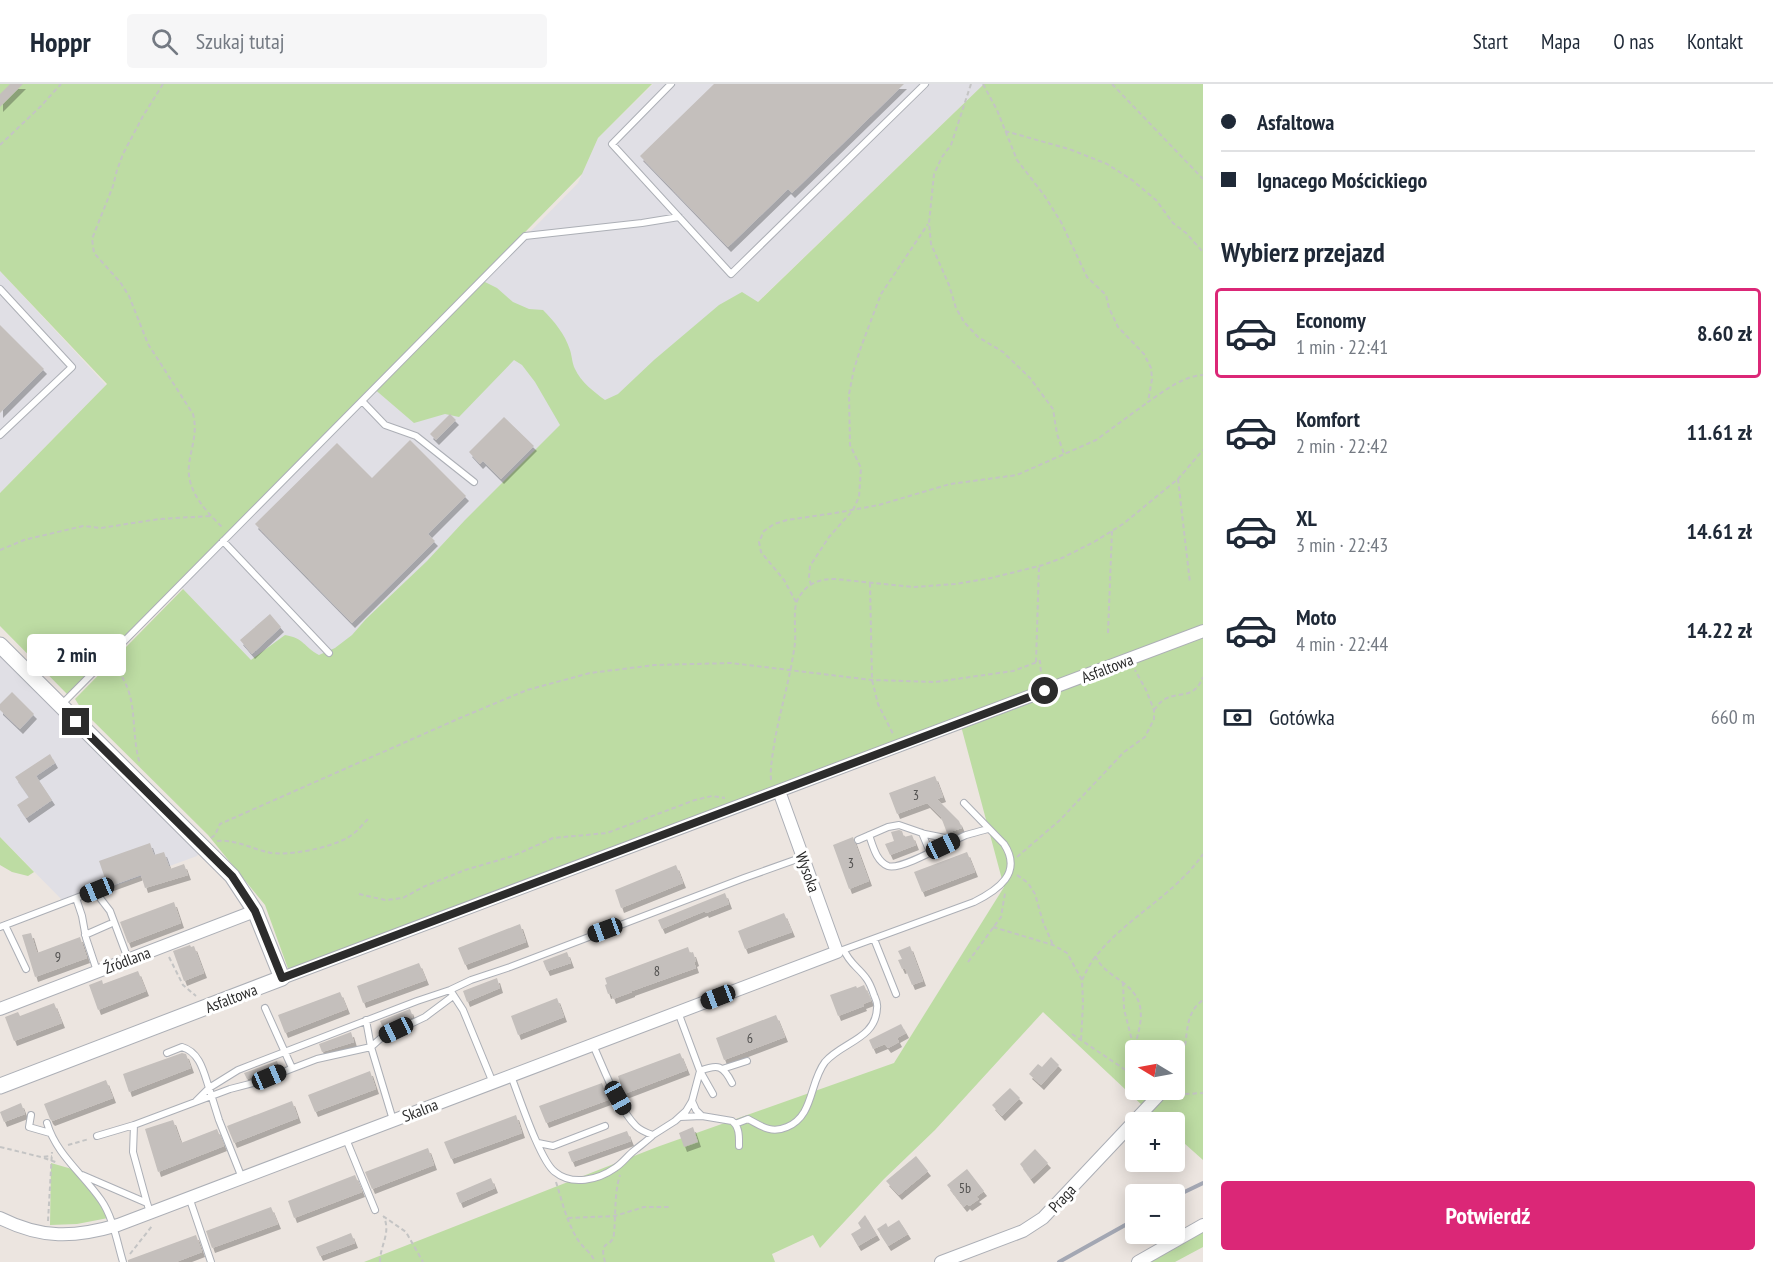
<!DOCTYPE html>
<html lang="pl">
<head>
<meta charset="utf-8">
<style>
	body { margin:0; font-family:"PT Sans Narrow",sans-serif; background:#f6f6f7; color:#1f2937; height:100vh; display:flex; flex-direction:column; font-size:22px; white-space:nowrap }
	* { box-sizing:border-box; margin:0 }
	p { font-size:20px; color:#747a83 }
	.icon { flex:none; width:33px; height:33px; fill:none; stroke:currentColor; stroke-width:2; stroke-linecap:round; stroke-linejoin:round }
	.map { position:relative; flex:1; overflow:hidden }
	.details { display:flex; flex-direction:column; background:#fff; width:570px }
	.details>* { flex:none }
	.guide { display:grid; align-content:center; height:132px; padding:0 18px; background:#fff }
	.needle { width:39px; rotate:280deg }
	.tools { position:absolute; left:1125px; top:956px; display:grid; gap:12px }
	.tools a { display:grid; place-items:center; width:60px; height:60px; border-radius:6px; background:#fff; box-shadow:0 3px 15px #0003; font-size:30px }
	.end { position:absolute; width:27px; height:27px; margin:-14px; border:8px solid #2c2c2c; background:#fff; box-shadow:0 0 0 3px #fff }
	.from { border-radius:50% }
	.bubble { position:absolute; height:42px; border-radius:6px; background:#fff; box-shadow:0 3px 15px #0003; font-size:20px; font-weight:800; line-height:42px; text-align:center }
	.car { position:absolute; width:18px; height:36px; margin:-18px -9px; border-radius:8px; box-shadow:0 0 4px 2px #0007; background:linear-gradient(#222 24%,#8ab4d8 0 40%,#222 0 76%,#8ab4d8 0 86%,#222 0) }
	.guide b { display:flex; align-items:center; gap:21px; height:57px; font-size:22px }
	.guide b+b { border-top:2px solid #e0e1e3 }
	.guide i { width:15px; height:15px; background:#1f2937 }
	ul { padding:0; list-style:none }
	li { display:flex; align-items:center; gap:18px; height:90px; margin:0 12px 9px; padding:0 6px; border:3px solid transparent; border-radius:6px }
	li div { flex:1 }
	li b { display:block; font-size:22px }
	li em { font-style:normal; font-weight:800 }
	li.on { border-color:#db2777 }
	li>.icon { width:54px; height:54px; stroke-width:1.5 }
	h2 { padding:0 18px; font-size:27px; line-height:72px }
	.pay { display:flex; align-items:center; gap:15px; height:66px; padding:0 18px; font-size:22px }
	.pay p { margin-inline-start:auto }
	.button { display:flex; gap:12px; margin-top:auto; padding:12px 18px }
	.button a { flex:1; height:69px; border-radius:6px; background:#db2777; color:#fff; font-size:24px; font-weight:800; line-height:69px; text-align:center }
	header { display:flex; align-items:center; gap:36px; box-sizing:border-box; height:84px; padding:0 30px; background:#fff; border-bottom:2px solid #e0e1e3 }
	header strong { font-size:28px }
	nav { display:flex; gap:33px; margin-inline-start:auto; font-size:21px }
	.search { width:420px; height:54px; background:#f6f6f7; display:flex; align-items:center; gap:15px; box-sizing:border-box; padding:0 21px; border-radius:6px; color:#747a83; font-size:22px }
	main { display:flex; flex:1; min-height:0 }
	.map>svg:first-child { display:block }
	.industrial { fill:#e0dfe5 }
	.green { fill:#bddca3; fill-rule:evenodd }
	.building { fill:#c4bfbc; filter:url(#shadow) }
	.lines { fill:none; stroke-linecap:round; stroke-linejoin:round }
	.service-casing { stroke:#acafb6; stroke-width:8 }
	.minor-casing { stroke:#acafb6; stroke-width:14 }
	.tertiary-casing { stroke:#acafb6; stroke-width:17 }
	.path { stroke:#c4c4c4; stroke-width:2; stroke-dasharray:4.5 3; stroke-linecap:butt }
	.service { stroke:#fff; stroke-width:6 }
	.minor { stroke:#fff; stroke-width:12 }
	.tertiary { stroke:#fff; stroke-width:15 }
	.rail { stroke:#a3a7b3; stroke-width:4 }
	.route { stroke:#2c2c2c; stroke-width:8 }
	.labels { text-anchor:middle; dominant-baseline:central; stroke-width:6; stroke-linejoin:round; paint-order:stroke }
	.number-label { font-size:14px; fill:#525150 }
	.street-label { font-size:16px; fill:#2c2c2c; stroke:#fff }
</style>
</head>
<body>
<header>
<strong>Hoppr</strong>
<div class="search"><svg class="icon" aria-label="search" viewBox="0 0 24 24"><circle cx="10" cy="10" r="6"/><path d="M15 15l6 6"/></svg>Szukaj tutaj</div>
<nav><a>Start</a><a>Mapa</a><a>O nas</a><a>Kontakt</a></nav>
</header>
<main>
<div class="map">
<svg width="1203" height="1178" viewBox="0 0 1203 1178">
	<defs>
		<filter id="shadow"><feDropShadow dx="3" dy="5" stdDeviation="0" flood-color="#0004"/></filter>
	</defs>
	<rect width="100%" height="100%" fill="#ece5e0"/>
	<path class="industrial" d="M653 0H984L315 644 181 503 578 99 598 54Z
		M0 187 106 301 0 409Z
		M0 562 203 763 197 772 66 820 0 753Z"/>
	<path class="green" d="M0 0H652L598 54 582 90 479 195 497 204 513 218 529 225 543 226C554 237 565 250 570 266 572 272 572 279 575 285 581 298 594 308 605 316L618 310 654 276 719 221 742 208 758 218 984 0H1203V1076L1175 1051 1174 1038H1160L1043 928 935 1046 884 1095 820 1164 813 1151 772 1170 775 1178H364L657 1063 894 979 1004 803 961 642 291 893 265 821 208 751 82 626 75 615 183 505 251 576 285 551C304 554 304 563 319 571L335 564 352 551 366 535 427 477 465 436 560 341 535 298 522 281 514 276 459 333 445 330 414 339 372 303 67 610 0 542V409L107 300 0 187ZM1136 966H1174V1005H1136Z
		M0 753 34 788 28 792 12 788 0 781Z
		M51 1079 72 1085 95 1112 108 1134 77 1140 50 1141Z
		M1203 1147V1163L1175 1178H1148Z"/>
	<path class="building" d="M10 0H23L0 23V10Z
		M714 0H904L792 109 788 105 728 163 640 72Z
		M0 241 44 285 0 329Z
		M450 330 456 336 436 356 430 350Z
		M504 333 534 362 501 395 483 377 480 380 469 368Z
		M410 356 466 412 428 450 435 457 352 539 255 440 337 359 372 394Z
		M270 530 281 543 252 570 240 556Z
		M12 608 34 630 20 645 0 626V620Z
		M50 670 55 679 36 692 52 716 26 734 17 721 29 713 15 693Z
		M935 692 943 713 937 715 959 737 962 744 947 749 941 733 927 719 897 730 889 709Z
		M899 746 902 747 904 753 912 751 916 761 890 771 885 760 894 757 891 748Z
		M853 753 869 797 849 805 833 761Z
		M150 759 154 771 164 768 170 785 184 780 188 791 145 804 141 791 108 803 99 777Z
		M967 768 975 788 922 808 914 788Z
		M676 781 683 799 621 824 615 806Z
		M725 809 729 820 706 829 705 827 662 845 658 836Z
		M174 818 181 839 128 859 120 838Z
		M784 829 792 848 745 865 738 847Z
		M520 840 526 858 465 881 458 864Z
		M31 849 37 869 80 853 87 874 35 893 22 851Z
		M190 861 191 863 194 862 204 889 184 897 173 867Z
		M910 862 923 897 912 901 905 884 902 885 898 876 902 875 898 867Z
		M688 863 690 869 693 868 696 877 694 878 696 884 632 907V908L613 915 611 909 608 910 605 901 607 900 605 894Z
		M567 868 571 879 547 887 543 877Z
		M419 879 426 896 363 919 357 902Z
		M138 887 146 907 98 926 89 901 102 896 103 900Z
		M497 894 500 904 467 918 463 907Z
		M864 901 871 917 863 920 864 922 838 932 830 911 856 902 857 904Z
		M340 908 347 925 285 949 278 931Z
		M557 914 564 933 518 951 511 932Z
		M54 919 62 939 14 957 5 933 18 928 20 932Z
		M410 925 413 933 384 946 380 937Z
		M776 931 785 953 724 976 716 954Z
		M901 940 906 949 897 954 899 958 888 964 885 960 873 965 869 956Z
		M351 948 354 958 322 968 319 960Z
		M182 969 186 970 191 984 129 1008 123 990Z
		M680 969 687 986 624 1010 618 992Z
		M1051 973 1059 981 1041 1001 1029 990 1038 980 1042 983Z
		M277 977 279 984 247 995 244 989Z
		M370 987 376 1005 315 1028 308 1011Z
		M106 996 113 1014 52 1037 50 1035 44 1020Z
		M602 999 608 1016 546 1039 539 1022Z
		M1010 1004 1020 1014 1002 1032 992 1021Z
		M292 1017 298 1034 234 1059 227 1042Z
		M21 1019 25 1030 4 1038 0 1028Z
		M516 1031 522 1049 451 1075 444 1058Z
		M173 1036 181 1059 217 1045 224 1062 158 1088 145 1045Z
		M693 1043 698 1058 684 1063 679 1049Z
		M627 1047 631 1057 572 1078 568 1068Z
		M428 1064 434 1081 372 1105 365 1088Z
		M1035 1065 1048 1079 1031 1095 1020 1080Z
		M916 1072 928 1087 899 1111 886 1097Z
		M967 1085 984 1107 976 1113 979 1115 969 1122 967 1120 964 1123 947 1101Z
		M355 1091 362 1108 294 1134 288 1117Z
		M491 1094 495 1104 460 1119 456 1109Z
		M271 1123 278 1140 212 1164 206 1147Z
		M865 1131 877 1151 858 1162 851 1150 861 1144 858 1139Z
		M899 1136 908 1150 888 1162 877 1145 886 1139 888 1143Z
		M351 1149 355 1159 320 1172 316 1163Z
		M196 1151 202 1168 176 1178H128V1176Z"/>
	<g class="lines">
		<defs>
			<path id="service" d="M671 0 612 60 731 190 925 0
				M0 205 72 283 0 351
				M362 317 385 341 416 352 474 398
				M223 457 329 569
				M61 621 525 152 642 139 679 133
				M922 749 930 768
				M869 751C873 762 876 777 888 782 901 787 951 757 966 751 973 749 981 747 988 745
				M858 756 888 743 899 741 925 750 955 756
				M76 814 82 832 86 854 97 887
				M5 841 26 885
				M0 843 97 806 100 814 110 827 128 875
				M85 851 110 840
				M874 855 896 910
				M840 867 974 818C998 806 1023 789 1004 760L964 719
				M450 906 463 926 493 999
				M265 924 292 984
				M366 936 371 963
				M593 961C604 985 618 1024 636 1042 641 1047 647 1049 653 1051L675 1037 686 1027 692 1017 700 987 678 928
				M371 963 381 954 425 933 453 912
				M167 969 182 963C200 968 204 989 209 1004L196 1017
				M722 985 747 977
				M511 992C519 1012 540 1077 555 1088 572 1102 598 1096 615 1084 623 1079 628 1071 635 1066 641 1061 648 1056 653 1051
				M713 1010 700 987C718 980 723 981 732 999
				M692 1017 696 1026 702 1032
				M31 1031 29 1043 50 1049
				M680 1033 702 1032 732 1037C740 1043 739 1054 739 1062
				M47 1039C56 1070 83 1090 101 1116 113 1133 117 1158 123 1178
				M735 1040 748 1035C761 1042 771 1050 787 1043 814 1032 809 999 825 978 842 958 876 955 877 924 878 919 876 916 874 911 872 905 870 899 866 894 859 884 849 879 844 866
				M134 1041 133 1068 147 1119
				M97 1052 134 1041 230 1005 257 998 317 975 371 963 393 1036
				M346 1055 375 1126
				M538 1059 553 1062 605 1042
				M82 1091 147 1119 150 1128
				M242 1094 219 1036 209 1004 238 986 417 917 450 906 471 896 510 883 744 794 803 773
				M189 1113 211 1178"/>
			<path id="minor" d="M282 894 1203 547
				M0 925 255 827
				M0 1134C42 1155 74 1154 118 1141L837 868 779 707
				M941 1178 1023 1147 1043 1134 1158 1012
				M1138 1178 1203 1141"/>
			<path id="tertiary" d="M0 561 232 792 255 827 282 894 0 1002"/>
		</defs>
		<use href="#service" class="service-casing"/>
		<use href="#minor" class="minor-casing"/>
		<use href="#tertiary" class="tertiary-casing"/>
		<path class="path" d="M163 0 143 32 123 70 117 86 113 102 92 155 94 169 120 198 129 212 148 260 193 330C198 349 191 363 189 381 186 407 206 427 223 444
			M971 0 951 61 942 73 934 90 929 139 931 160 949 201 956 224 964 238 978 253 1003 268 1030 294 1053 325 1057 350 1064 370
			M983 0 997 26 1017 76 1044 111 1061 138 1087 193 1106 211 1109 224 1118 243 1144 270 1151 284 1152 295 1148 318C1164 307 1183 292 1203 291
			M1112 0 1203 95
			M1005 47 1069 65 1107 80 1132 96 1156 116 1173 139 1186 149 1203 168
			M0 61 41 22 61 0
			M1178 395 1190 499
			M0 466 24 456 83 442 101 444 159 435 211 432
			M870 499 872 596 878 620 893 650
			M811 501 809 493 810 482 829 453 853 426 859 413 861 384 850 361 849 310 854 285 861 263 881 210 928 140
			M796 518 784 496 761 468 759 458 764 447 774 440 787 436 835 429 879 421 950 400 1017 391 1096 356 1148 318
			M1108 549 1112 447
			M1036 578 1039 482
			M113 581C141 611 129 644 140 680
			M1154 626C1157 622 1161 617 1165 615 1180 607 1194 616 1203 593
			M771 696C770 682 773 669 775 655 781 623 791 591 795 559 796 547 793 526 797 517 805 500 818 495 835 495L914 503 955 500 991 494 1043 481 1062 474 1094 458 1123 440 1178 395 1203 366
			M211 754 215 751 220 740 460 634 527 606 590 589 655 581 731 579 872 596 935 598 1013 587 1040 577 1041 590 1047 594
			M217 757C234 755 250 764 267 768 287 773 329 764 347 754 355 750 362 741 368 735
			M1017 773 1060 736 1124 668 1145 653 1154 635V626L1146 606 1135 586
			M1017 791 1028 799 1035 810 1043 838 1053 861
			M359 810 385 816 403 814 423 803 465 786 513 772 553 754 607 749 695 716 712 712 725 714
			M993 843 1053 861 1067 869 1082 896 1083 919 1081 957
			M1095 872C1104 888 1113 890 1126 901 1149 920 1140 941 1134 966
			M169 873 183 901 196 912
			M968 878 1001 833 1005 809
			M1082 896C1086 888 1090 879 1096 872 1127 833 1175 811 1203 770
			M1123 898 1124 925 1136 972
			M1072 950 1136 993
			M1174 989C1177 985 1179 981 1181 976 1190 954 1182 931 1203 916
			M1170 1011 1203 1009
			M68 1061 89 1055
			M0 1063 41 1073 52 1072
			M44 1074 58 1079
			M556 1098C562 1117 567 1139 578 1156 583 1164 592 1169 595 1178
			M383 1132 406 1148 423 1178
			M568 1134 615 1132 644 1123H671
			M48 1137 52 1068
			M130 1170 152 1142
			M380 1178C380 1161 391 1150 384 1133
			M605 1178C598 1153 613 1166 614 1149 616 1130 614 1110 620 1091"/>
		<use href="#service" class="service"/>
		<use href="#minor" class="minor"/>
		<use href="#tertiary" class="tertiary"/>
		<path class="rail" d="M1174 1113 1203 1099
			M1059 1178 1136 1135"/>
	</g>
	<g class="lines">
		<path class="route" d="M76 638 232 792 255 827 282 894 1045 607"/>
	</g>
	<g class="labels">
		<g class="number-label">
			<text x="916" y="711">3</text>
			<text x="851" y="779">3</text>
			<text x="58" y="873">9</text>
			<text x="657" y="887">8</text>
			<text x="750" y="954">6</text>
			<text x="965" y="1104">5b</text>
		</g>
		<g class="street-label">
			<text transform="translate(1107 584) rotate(-21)">Asfaltowa</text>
			<text transform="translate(808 788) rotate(70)">Wysoka</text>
			<text transform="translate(127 876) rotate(-21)">Źródlana</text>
			<text transform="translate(231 914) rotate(-21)">Asfaltowa</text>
			<text transform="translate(420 1026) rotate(-21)">Skalna</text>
			<text transform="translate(1062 1114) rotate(-47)">Praga</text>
		</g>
	</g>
</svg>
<div class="tools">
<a><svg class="needle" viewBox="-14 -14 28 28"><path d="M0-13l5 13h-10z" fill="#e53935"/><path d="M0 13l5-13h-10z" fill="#747a83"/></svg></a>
<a>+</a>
<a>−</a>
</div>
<i class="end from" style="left:1045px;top:607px"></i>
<i class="end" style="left:76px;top:638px"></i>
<div class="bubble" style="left:27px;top:550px;width:99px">2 min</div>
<i class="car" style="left:943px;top:762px;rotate:65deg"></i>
<i class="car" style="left:97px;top:806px;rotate:248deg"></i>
<i class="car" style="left:605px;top:846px;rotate:250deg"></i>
<i class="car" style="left:718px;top:913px;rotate:249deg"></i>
<i class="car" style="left:396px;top:946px;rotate:245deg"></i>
<i class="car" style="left:269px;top:993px;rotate:67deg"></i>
<i class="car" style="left:618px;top:1014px;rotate:151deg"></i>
</div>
<section class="details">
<div class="guide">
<b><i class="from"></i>Asfaltowa</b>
<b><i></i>Ignacego Mościckiego</b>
</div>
<h2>Wybierz przejazd</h2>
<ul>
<li class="on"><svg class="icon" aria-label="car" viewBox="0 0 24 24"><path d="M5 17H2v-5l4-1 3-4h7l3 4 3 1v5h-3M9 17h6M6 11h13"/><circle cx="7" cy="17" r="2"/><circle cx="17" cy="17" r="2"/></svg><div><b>Economy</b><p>1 min · 22:41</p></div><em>8.60 zł</em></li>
<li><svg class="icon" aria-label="car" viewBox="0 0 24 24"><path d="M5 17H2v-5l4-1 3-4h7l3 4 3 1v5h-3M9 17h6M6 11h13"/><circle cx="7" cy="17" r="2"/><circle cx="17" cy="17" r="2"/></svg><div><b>Komfort</b><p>2 min · 22:42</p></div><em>11.61 zł</em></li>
<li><svg class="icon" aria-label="car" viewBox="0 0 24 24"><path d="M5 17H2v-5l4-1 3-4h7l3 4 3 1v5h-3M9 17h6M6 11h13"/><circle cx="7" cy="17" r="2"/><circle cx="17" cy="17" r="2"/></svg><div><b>XL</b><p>3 min · 22:43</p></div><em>14.61 zł</em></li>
<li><svg class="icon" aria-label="car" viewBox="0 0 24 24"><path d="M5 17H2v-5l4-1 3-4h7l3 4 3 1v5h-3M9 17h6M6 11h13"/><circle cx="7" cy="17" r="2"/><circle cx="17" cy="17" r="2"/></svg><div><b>Moto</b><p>4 min · 22:44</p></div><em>14.22 zł</em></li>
</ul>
<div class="pay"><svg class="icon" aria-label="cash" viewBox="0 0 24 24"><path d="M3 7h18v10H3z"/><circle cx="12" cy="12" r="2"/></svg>Gotówka<p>660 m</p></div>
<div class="button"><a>Potwierdź</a></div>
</section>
</main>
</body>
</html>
